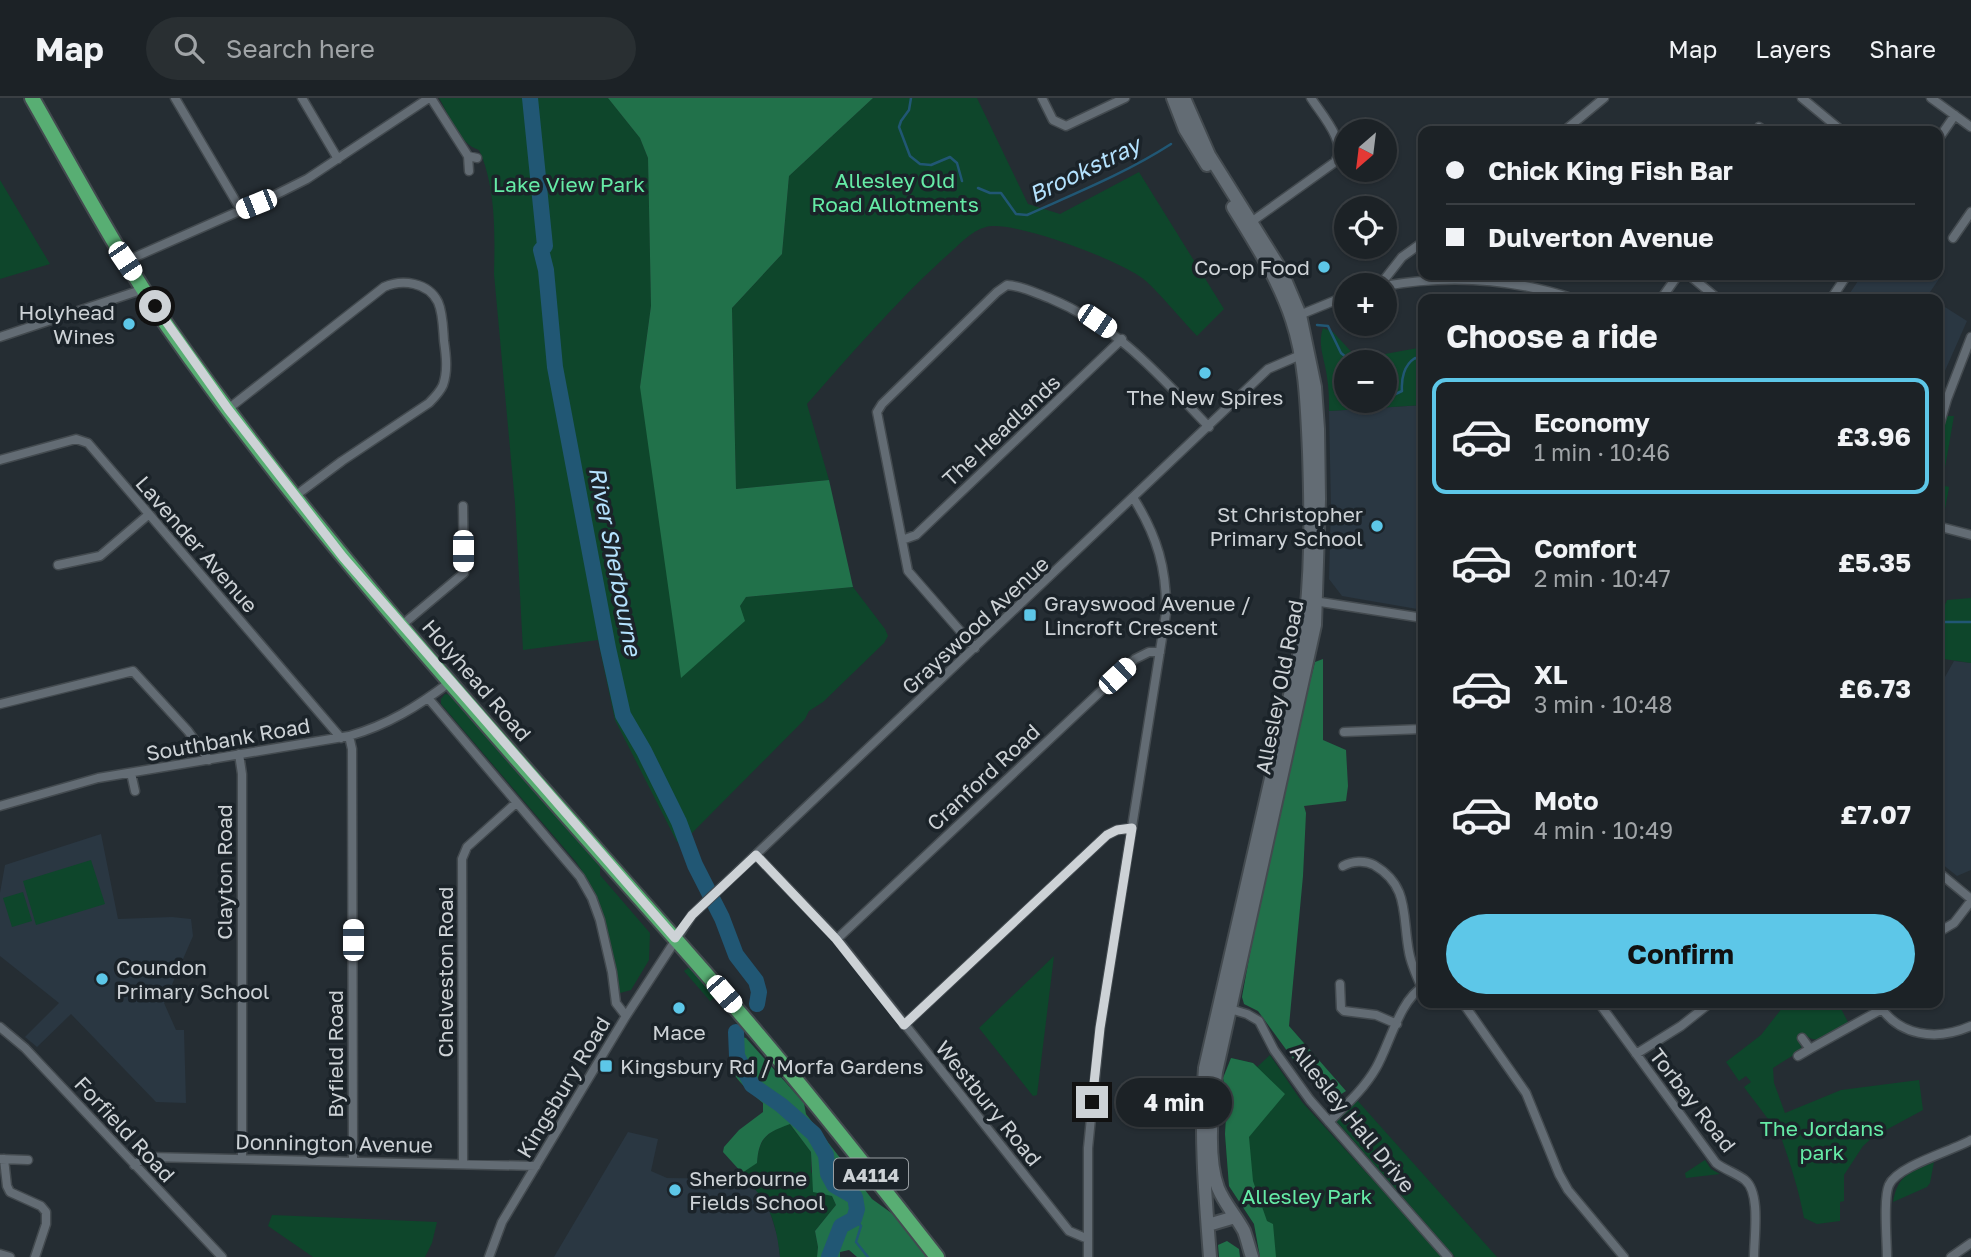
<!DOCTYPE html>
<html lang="en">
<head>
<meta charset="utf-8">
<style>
	body { margin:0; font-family:"Golos Text",sans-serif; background:#292f32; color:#f1f3f6; height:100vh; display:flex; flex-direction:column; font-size:26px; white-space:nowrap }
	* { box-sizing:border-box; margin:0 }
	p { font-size:23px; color:#a0a4a7 }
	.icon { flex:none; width:38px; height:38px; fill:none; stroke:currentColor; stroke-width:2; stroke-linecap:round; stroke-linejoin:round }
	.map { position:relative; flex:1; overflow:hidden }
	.side { position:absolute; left:1418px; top:196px; width:525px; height:714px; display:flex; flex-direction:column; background:#1c2226; border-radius:14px; box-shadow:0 2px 5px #0004,0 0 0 2px #3a3f43 }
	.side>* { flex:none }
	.banner { position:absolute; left:1418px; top:28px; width:525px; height:154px; border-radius:14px; box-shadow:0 2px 5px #0004,0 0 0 2px #3a3f43; display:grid; align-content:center; height:154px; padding:0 28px; background:#1c2226 }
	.needle { width:46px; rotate:208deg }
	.fabs { position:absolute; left:1334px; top:21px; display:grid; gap:14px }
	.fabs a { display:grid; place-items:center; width:63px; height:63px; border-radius:50%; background:#1c2226; box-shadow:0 2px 5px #0004,0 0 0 2px #3a3f43; font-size:35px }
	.end { position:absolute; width:32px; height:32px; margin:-16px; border:9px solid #cdd2d6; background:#111; box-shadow:0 0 0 4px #111 }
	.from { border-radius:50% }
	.bubble { position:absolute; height:49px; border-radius:24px; background:#1c2226; box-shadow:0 2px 5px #0004,0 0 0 2px #3a3f43; font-size:23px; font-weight:700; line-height:49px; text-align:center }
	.car { position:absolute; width:21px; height:42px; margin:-21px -10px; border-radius:9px; box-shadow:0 0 5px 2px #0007; background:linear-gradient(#fff 24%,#345 0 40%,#fff 0 76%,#345 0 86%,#fff 0) }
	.banner b { display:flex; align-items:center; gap:24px; height:66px; font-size:26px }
	.banner b+b { border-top:2px solid #3a3f43 }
	.banner i { width:18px; height:18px; background:#f1f3f6 }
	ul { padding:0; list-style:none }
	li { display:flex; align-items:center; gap:21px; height:116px; margin:0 14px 10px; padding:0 14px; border:4px solid transparent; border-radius:14px }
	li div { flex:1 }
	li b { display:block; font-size:26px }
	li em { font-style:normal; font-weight:700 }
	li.on { border-color:#5dc7e8 }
	li>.icon { width:63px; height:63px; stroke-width:1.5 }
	h2 { padding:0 28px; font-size:32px; line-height:84px }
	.action { display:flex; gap:14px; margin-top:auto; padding:14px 28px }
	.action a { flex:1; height:80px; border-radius:42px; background:#5dc7e8; color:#111; font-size:28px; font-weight:700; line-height:80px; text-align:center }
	header { display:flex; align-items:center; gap:42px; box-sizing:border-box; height:98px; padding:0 35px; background:#1c2226; border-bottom:2px solid #3a3f43 }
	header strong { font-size:33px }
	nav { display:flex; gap:38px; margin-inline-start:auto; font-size:24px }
	.search { width:490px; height:63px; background:#292f32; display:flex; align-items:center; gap:18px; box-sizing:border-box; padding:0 24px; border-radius:38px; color:#a0a4a7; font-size:26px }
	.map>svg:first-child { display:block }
	.built { fill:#2a3742 }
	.green { fill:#0e462b; fill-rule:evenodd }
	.forest { fill:#21714a }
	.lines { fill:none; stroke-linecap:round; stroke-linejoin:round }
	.stream { stroke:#215774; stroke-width:2.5 }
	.river { stroke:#215774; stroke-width:16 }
	.minor-casing { stroke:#434a4f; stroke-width:11 }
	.secondary-casing { stroke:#434a4f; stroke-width:16 }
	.trunk-casing { stroke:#434a4f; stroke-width:18 }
	.minor { stroke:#636c74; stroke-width:8 }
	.secondary { stroke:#636c74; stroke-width:12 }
	.trunk { stroke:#58ae73; stroke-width:14 }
	.route { stroke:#cdd2d6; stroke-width:9 }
	.poi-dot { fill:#5dc7e8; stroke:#1b2329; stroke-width:2.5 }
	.labels { text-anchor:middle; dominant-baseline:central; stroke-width:7; stroke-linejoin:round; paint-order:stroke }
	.shield { fill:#1b2329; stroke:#989ea2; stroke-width:2 }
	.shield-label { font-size:19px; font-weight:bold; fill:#cdd2d6 }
	.park-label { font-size:21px; fill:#65eba6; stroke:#1b2329 }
	.poi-label { font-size:21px; fill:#cdd2d6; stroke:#1b2329; text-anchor:start }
	.street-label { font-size:21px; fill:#cdd2d6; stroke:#1b2329 }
	.water-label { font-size:23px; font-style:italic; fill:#b4e2fe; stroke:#1b2329 }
</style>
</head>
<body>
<header>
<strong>Map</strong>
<div class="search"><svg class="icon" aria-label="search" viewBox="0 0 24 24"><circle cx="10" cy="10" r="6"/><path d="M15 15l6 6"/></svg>Search here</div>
<nav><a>Map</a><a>Layers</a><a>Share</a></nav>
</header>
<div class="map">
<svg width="1971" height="1159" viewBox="0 0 1971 1159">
	<rect width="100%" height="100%" fill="#252d33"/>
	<path class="built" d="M1937 175 1941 178 1928 197 1933 201H1846L1862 177Z
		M1937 204 1967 223 1944 275 1937 296Z
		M1423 307V512L1342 498 1329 481 1331 409 1329 313Z
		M1954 563 1971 565V772L1957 778 1937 762V593Z
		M101 736 118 821 172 819 191 821 193 838 164 905 176 932H184L186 1005 156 1004 71 916 37 949 25 939 59 905 0 858V795L5 767Z
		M628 1034 658 1041 651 1073 667 1080 741 1081 752 1087 761 1097 770 1114 778 1140 780 1159H554Z"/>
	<path class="green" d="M439 0H608L640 40 648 60 651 208 640 289 740 508 746 499 853 489 885 531 888 538 884 545 823 604 809 613 805 621 691 736 677 744 615 622 598 542 523 552 515 405 494 176C495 136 496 89 479 52 459 46 449 17 439 0Z
		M873 0H977L1028 106 1060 116 1139 74 1224 211 1197 238C1180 220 1164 200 1146 183 1125 164 1012 121 986 129 970 133 955 151 943 161 894 206 851 256 807 306L829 382 736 391 732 210 782 156 789 78Z
		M0 82 50 166 0 181Z
		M1323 230 1333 234 1358 261 1423 249V307L1329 313C1329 302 1329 290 1327 279 1325 262 1317 247 1323 230ZM1346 264H1384V303H1346Z
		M1947 318H1954L1942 387 1949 389 1944 417 1937 414V359Z
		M1971 500V565L1937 560V508L1944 509 1947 502Z
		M445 596 453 597 600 766V777L650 835 649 862 631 892 620 895C612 848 604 804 576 764L441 606V601Z
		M91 762 105 806 36 827 23 783Z
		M23 794 32 823 12 829 3 800Z
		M1054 858 1037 997 1033 998 979 930Z
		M689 869 715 899 710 903 684 873Z
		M1786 905H1838L1849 926C1835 934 1820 949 1805 937L1798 941 1801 949 1800 953 1773 970 1774 985 1785 1015 1841 992 1919 982 1923 1012 1873 1039 1863 1048 1844 1077V1103L1840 1104V1123L1817 1126 1804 1120C1799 1093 1791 1068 1782 1042 1778 1033 1752 1000 1744 989L1751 984 1746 978 1739 983 1726 964 1761 937Z
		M1270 957 1302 1004 1443 1159H1260L1254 1126 1229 1088 1225 1036 1227 1003 1224 980 1231 960 1253 965 1257 969Z
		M1357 1002 1497 1159H1455L1336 1023Z
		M789 1025 811 1054V1074L832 1098 836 1107 815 1133 818 1149 817 1159H780C777 1129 769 1096 741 1081L742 1075 757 1064C759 1040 767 1035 789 1025Z
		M1705 1062 1711 1071 1720 1076 1686 1080 1685 1075Z
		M1934 1064 1930 1085 1927 1089 1893 1104C1898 1076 1910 1075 1934 1064Z
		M272 1117 437 1124 432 1145 425 1159H313L268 1128Z"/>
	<path class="forest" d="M608 0H873L789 78 782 156 732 210 736 391 829 382 853 489 746 499 740 508 745 523 681 580 640 289 651 208 648 60 640 40Z
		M1323 561V642L1346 652 1348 688 1346 703 1304 708 1306 715 1303 778 1289 928 1346 993 1332 1002 1304 976 1258 913 1244 906 1242 899C1262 786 1286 675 1315 564Z
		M732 936 746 940 804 1005 806 1016 872 1101 897 1119 928 1159H857L849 1152 840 1154V1159H817L818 1149 815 1133 836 1107 832 1098 813 1094 811 1054 790 1026C766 1035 759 1039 757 1065L742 1075 723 1054 724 1049 739 1032 763 1014V1005C735 980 724 975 732 936Z
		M1231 960 1253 965 1285 996 1249 1039 1253 1083 1267 1123 1273 1126 1276 1159H1260L1254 1126 1229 1088 1225 1036 1227 1003 1223 980Z
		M1227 1143 1239 1151 1240 1159H1219L1218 1147Z"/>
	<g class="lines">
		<path class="stream" d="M911 0 909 12 901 23 899 29 910 58 920 66 931 67 950 59 957 65 962 83
			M978 90 990 95H1001L1016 116 1027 117C1076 95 1126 75 1171 46
			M1317 227 1328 228 1341 255 1352 264
			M1384 297 1389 299 1402 293C1401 281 1404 267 1415 260L1423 263
			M1937 524H1971
			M854 1121 861 1128 856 1144 868 1159"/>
		<path class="river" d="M530 0 545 148 541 152 546 172 555 269 608 550 623 617 644 653 679 724 695 767 722 820 736 857 756 883 759 894 757 906
			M736 934 737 958 752 987 781 1007 814 1036 826 1057 828 1076 834 1087 855 1099 857 1111 854 1121 841 1128 829 1159"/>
		<defs>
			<path id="minor" d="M175 0 241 112
				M302 0 338 61
				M431 0 468 58
				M1042 0 1053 22 1066 28 1125 0
				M1802 0 1842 33
				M1931 0 1971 29
				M1759 29 1765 33
				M1564 33 1604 0
				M1937 43 1955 17
				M469 73 468 58 477 60
				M1247 127 1335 64C1348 45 1322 17 1311 0
				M1953 140 1971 114
				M126 163 271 99 307 81 429 0
				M1689 177 1718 201
				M1380 187 1402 159 1423 144
				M1384 188C1449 176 1511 180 1574 201
				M1661 201 1678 177
				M1831 201 1847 177
				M1297 218 1346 198
				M0 239 144 191
				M228 311 384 189C402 181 428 184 438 204 443 215 443 230 444 243 446 257 448 273 443 287 440 294 435 299 429 305L342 363 295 398
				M1937 335 1947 301 1971 239
				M0 362 76 341 88 345 341 640
				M1937 428 1971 437
				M902 442 916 437 1122 241
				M58 467 100 458 148 417
				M1314 503 1423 520
				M402 527 464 475 463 408
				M975 550 908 473 877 314 882 306 997 194 1007 187C1022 188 1035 195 1049 200 1119 229 1158 276 1209 329
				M428 600 580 779 592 800 600 822 612 874 616 905 626 918
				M0 606 133 573 188 633 209 662
				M1344 634 1423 631
				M349 638 352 651 353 1063
				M239 656 242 676V1061
				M131 675 135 693
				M0 708 98 680 349 638C388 627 418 608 450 584
				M756 757 837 841 1069 1133 1088 1141
				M1343 768C1352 763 1365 762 1374 767 1410 788 1402 818 1409 854 1411 866 1417 879 1422 890
				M1937 773 1971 801
				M1937 835 1954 825 1971 803
				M837 841 1135 561 1149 554H1160
				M1340 886 1341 910 1344 913 1376 917 1397 926
				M1463 905 1526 995 1559 1076 1568 1092 1624 1159
				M1599 905 1716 1065C1725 1072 1736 1075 1745 1082 1761 1095 1754 1139 1754 1159
				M1878 905C1898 939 1937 943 1971 928
				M1230 911 1247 916 1259 923 1274 952 1310 1002 1448 1159
				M904 927 1107 737 1117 732 1132 730
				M0 929 25 950 222 1159
				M1802 940 1810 951 1882 911
				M1636 956 1681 928 1710 905
				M1798 958 1810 951
				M1329 1024C1346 1007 1364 991 1376 970 1389 948 1400 901 1423 889
				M0 1061 28 1062
				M4 1061 7 1088 10 1094 41 1108 46 1114V1126L35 1159
				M463 1066 462 761 467 749 516 705
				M134 1067 141 1062 149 1059 536 1068
				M0 1156 10 1159
				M489 1159 502 1124 626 918 692 817 1268 271 1303 256
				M1088 1159V1050L1100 930 1166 515C1167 471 1157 438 1134 401
				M1887 1159C1887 1143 1883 1100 1889 1087 1897 1068 1952 1053 1971 1042
				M1951 1159 1971 1145"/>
			<path id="secondary" d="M1173 0 1185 31 1207 67
				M1184 0 1209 57 1281 172 1300 217 1315 289 1318 331 1319 401 1315 527 1216 974C1212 1008 1206 1058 1218 1090 1224 1105 1236 1118 1244 1133 1247 1141 1249 1150 1252 1159
				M1208 1127 1235 1119
				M1210 1159C1205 1096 1200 1033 1205 970L1303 540C1312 479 1311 416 1309 354 1307 311 1306 264 1292 222 1279 182 1255 145 1233 109"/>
			<path id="trunk" d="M32 0C76 77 118 156 168 229 325 454 513 655 693 861 778 957 858 1058 937 1159"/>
		</defs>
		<use href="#minor" class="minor-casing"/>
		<use href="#secondary" class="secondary-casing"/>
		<use href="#trunk" class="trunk-casing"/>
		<use href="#minor" class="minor"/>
		<use href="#secondary" class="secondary"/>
		<use href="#trunk" class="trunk"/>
	</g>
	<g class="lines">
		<path class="route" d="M155 208 228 311 343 459 675 840 692 817 756 757 836 841 904 927 1107 737 1117 732 1132 730 1100 930 1092 1004"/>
	</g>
	<g class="poi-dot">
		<circle cx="1324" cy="169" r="7"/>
		<circle cx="129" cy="226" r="7"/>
		<circle cx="1205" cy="275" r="7"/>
		<circle cx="1377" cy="428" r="7"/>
		<rect x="1023" y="510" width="14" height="14" rx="3.5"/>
		<circle cx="102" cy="881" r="7"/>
		<circle cx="679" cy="910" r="7"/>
		<rect x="599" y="961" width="14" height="14" rx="3.5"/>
		<circle cx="675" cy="1092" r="7"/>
	</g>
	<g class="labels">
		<rect class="shield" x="834" y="1060.5" width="74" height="31" rx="5"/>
		<g class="shield-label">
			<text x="871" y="1076">A4114</text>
		</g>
		<g class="park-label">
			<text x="895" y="82">Allesley Old<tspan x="895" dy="24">Road Allotments</tspan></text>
			<text x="569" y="86">Lake View Park</text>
			<text x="1822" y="1030">The Jordans<tspan x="1822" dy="24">park</tspan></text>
			<text x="1307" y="1098">Allesley Park</text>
		</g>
		<g class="poi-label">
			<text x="1310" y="169" text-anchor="end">Co-op Food</text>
			<text x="115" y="214" text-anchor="end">Holyhead<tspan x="115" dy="24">Wines</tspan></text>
			<text x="1205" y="299" text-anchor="middle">The New Spires</text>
			<text x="1363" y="416" text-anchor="end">St Christopher<tspan x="1363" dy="24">Primary School</tspan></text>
			<text x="1044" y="505">Grayswood Avenue /<tspan x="1044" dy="24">Lincroft Crescent</tspan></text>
			<text x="116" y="869">Coundon<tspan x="116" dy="24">Primary School</tspan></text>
			<text x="679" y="934" text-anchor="middle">Mace</text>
			<text x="620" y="968">Kingsbury Rd / Morfa Gardens</text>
			<text x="689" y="1080">Sherbourne<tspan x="689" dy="24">Fields School</tspan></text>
		</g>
		<g class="street-label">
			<text transform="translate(1001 332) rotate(-43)">The Headlands</text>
			<text transform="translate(197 446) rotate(49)">Lavender Avenue</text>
			<text transform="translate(975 527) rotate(-43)">Grayswood Avenue</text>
			<text transform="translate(477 582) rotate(49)">Holyhead Road</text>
			<text transform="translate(1279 589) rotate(-79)">Allesley Old Road</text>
			<text transform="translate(228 641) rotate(-10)">Southbank Road</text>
			<text transform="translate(983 679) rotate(-43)">Cranford Road</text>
			<text transform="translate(224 774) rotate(-90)">Clayton Road</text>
			<text transform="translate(445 874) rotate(-90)">Chelveston Road</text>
			<text transform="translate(335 956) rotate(-90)">Byfield Road</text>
			<text transform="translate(563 989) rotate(-59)">Kingsbury Road</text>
			<text transform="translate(1693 1002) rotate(52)">Torbay Road</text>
			<text transform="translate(989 1005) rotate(51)">Westbury Road</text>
			<text transform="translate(1353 1020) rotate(51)">Allesley Hall Drive</text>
			<text transform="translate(125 1031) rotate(47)">Forfield Road</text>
			<text transform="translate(334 1045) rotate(1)">Donnington Avenue</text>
		</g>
		<g class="water-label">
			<text transform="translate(1084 71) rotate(-26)">Brookstray</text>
			<text transform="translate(616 463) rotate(79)">River Sherbourne</text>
		</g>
	</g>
</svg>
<div class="fabs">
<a><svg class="needle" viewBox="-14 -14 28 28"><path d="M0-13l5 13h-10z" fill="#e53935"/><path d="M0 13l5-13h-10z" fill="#a0a4a7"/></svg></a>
<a><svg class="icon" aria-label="locate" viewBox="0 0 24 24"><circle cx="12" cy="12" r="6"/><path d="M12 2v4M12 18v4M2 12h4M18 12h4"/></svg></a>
<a>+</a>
<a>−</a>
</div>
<i class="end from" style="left:155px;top:208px"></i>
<i class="end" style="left:1092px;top:1004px"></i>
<div class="bubble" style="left:1116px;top:980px;width:116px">4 min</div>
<i class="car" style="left:256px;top:106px;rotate:248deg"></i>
<i class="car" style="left:125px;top:163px;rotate:146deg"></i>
<i class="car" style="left:1097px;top:223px;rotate:124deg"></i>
<i class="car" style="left:463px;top:453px;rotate:180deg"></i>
<i class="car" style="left:1117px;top:578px;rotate:47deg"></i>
<i class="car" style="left:353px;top:842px;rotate:0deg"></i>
<i class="car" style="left:724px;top:896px;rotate:139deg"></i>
<div class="banner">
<b><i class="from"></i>Chick King Fish Bar</b>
<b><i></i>Dulverton Avenue</b>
</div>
<section class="side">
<h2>Choose a ride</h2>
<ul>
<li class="on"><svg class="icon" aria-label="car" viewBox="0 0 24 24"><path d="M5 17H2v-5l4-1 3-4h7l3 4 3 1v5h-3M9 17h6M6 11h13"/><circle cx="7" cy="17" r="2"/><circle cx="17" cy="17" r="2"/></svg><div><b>Economy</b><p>1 min · 10:46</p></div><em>£3.96</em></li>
<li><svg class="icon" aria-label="car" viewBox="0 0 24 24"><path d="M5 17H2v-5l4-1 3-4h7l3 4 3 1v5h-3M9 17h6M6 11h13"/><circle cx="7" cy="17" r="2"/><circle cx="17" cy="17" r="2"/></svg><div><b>Comfort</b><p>2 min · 10:47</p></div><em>£5.35</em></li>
<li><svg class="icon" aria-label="car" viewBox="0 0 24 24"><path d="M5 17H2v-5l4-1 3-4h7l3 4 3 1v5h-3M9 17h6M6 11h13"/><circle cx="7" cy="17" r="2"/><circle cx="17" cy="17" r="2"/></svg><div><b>XL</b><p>3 min · 10:48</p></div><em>£6.73</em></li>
<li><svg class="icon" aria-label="car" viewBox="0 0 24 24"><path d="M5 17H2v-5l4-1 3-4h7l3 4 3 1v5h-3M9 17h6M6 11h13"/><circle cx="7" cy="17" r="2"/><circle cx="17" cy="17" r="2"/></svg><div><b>Moto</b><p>4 min · 10:49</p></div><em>£7.07</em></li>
</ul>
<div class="action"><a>Confirm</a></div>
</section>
</div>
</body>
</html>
